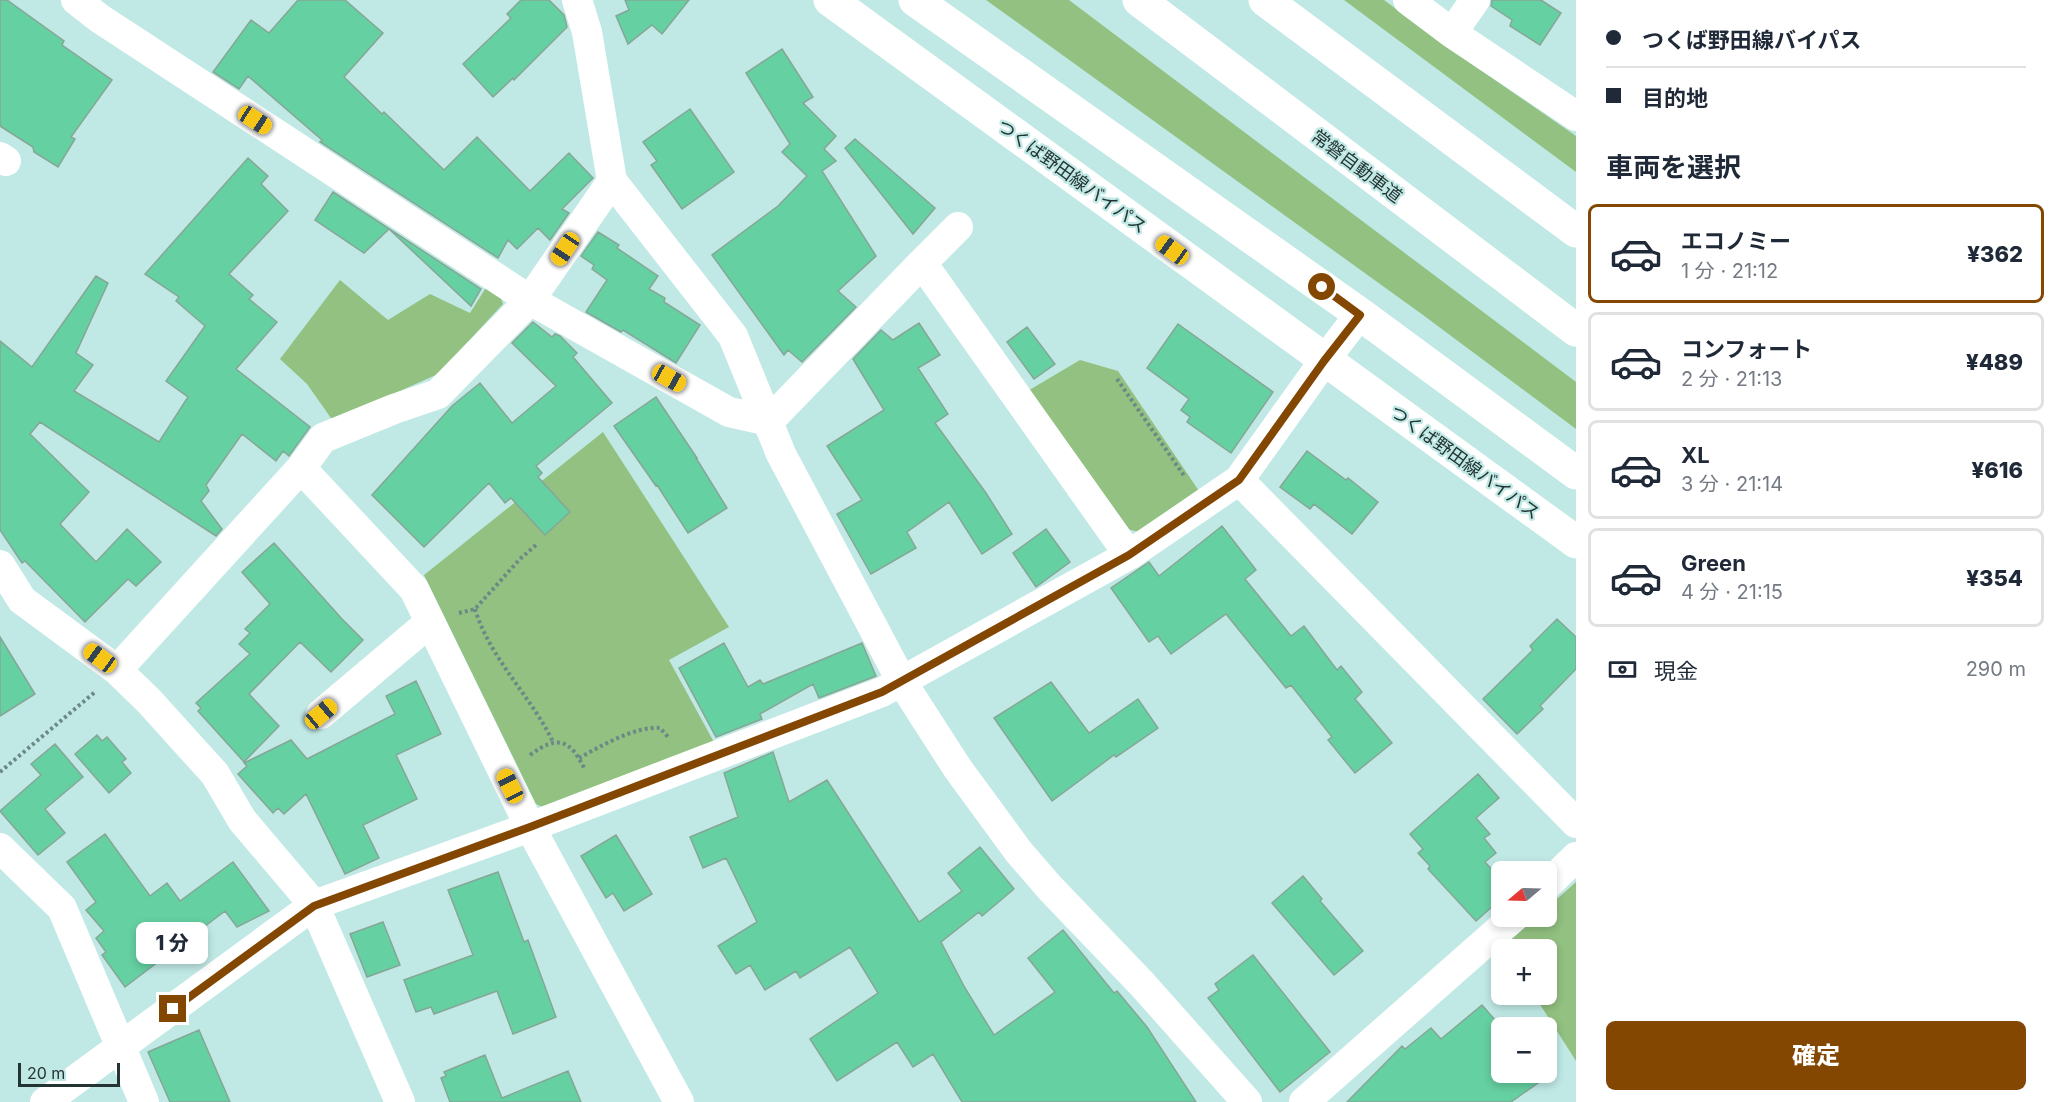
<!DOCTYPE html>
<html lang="ja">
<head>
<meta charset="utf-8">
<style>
	body { margin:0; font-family:Inter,"Noto Sans JP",sans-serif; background:#f6f6f7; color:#1f2937; height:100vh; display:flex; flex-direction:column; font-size:22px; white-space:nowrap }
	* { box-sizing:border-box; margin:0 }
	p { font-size:20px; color:#747a83 }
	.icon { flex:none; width:33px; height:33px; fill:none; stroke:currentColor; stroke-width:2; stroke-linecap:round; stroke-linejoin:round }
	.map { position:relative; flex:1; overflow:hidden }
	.details { display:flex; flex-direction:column; background:#fff; width:480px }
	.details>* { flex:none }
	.top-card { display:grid; align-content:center; height:132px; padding:0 30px; background:#fff }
	.needle { width:39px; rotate:251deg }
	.controls { position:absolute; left:1491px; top:861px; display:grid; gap:12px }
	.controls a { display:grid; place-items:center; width:66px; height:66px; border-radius:9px; background:#fff; box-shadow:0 3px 9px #0003; font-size:30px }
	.scale { position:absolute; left:18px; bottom:15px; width:102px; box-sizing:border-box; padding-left:6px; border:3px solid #243433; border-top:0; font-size:16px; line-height:21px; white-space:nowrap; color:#243433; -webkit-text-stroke:4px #c0e9e5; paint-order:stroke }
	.end { position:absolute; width:27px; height:27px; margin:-14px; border:8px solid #834701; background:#fff; box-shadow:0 0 0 3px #fff }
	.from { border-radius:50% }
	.bubble { position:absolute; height:42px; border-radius:9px; background:#fff; box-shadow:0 3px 9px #0003; font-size:20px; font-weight:800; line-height:42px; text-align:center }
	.car { position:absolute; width:18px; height:36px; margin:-18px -9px; border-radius:8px; box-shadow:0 0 4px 2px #0007; background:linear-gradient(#f5c518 24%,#345 0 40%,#f5c518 0 76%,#345 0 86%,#f5c518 0) }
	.top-card b { display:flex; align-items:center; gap:21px; height:57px; font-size:22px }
	.top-card b+b { border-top:2px solid #e0e1e3 }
	.top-card i { width:15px; height:15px; background:#1f2937 }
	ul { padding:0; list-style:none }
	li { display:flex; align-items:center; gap:18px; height:99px; margin:0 12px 9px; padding:0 18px; border:3px solid #e0e1e3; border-radius:9px }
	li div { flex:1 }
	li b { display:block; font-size:22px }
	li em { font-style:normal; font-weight:800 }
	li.selected { border-color:#834701 }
	li>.icon { width:54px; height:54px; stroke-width:1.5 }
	h2 { padding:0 30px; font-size:27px; line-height:72px }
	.pay { display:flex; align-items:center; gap:15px; height:66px; padding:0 30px; font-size:22px }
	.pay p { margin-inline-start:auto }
	.cta { display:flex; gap:12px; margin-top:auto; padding:12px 30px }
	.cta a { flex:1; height:69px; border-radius:9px; background:#834701; color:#fff; font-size:24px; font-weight:800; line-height:69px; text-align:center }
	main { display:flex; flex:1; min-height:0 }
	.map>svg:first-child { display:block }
	.green { fill:#92c181 }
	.building { fill:#65d0a2; stroke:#86a696; stroke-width:1.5 }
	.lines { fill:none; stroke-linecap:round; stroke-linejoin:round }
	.path { stroke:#6d8986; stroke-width:4; stroke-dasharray:3 3; stroke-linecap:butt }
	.minor { stroke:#fff; stroke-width:30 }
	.primary { stroke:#fff; stroke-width:33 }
	.motorway { stroke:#fff; stroke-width:33 }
	.route { stroke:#834701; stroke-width:8 }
	.labels { text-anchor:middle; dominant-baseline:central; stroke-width:4.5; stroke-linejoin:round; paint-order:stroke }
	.street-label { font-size:18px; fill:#243433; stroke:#c0e9e5 }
</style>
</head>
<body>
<main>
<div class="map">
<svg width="1576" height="1102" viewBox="0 0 1576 1102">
	<rect width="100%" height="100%" fill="#c0e9e5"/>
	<path class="green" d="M986 0H1069L1576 382V429L1423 315Z
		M1344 0H1384L1446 46 1576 136V172Z
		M340 280 388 320 430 294 470 313 487 286 500 295 503 304 438 374 333 421 307 384 280 359Z
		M1080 360 1118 371 1199 491 1140 532 1126 529 1026 392Z
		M603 432 729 627 669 660 715 744 551 811 536 804 424 575Z
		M1576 882V1061L1534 995 1546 994V950L1505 949 1503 946 1537 917 1546 916 1547 908Z"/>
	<path class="building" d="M0 0H7L64 41 62 45 112 80 71 137 75 139 58 167 34 152 33 147 0 126Z
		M298 0H345L383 33 344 77 382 114 384 112 444 170 477 137 530 191 569 153 593 178 562 209 569 213 550 240 538 228 517 249 508 240 498 258 320 142 322 140 248 76 239 89 213 72 251 20 269 33Z
		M521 0H549L564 15 567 27 514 80 513 78 493 97 463 64 511 18 507 14Z
		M625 0H689L662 34 652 25 628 44 616 16 629 10Z
		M1492 0H1541L1561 13 1540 45 1510 26 1512 20 1491 6Z
		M782 49 813 97 803 103 836 136 824 149 836 161 822 171 876 256 838 291 856 307 802 362 788 350 784 355 712 255 778 206 807 176 782 152 790 144 746 73Z
		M690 109 734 172 682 209 651 165 657 161 643 142Z
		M855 139 935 208 913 234 845 148Z
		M248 158 268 176 261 184 288 211 229 274 253 295 249 299 277 322 236 369 310 427 289 456 283 451 276 461 242 434 206 485 209 491 201 501 222 529 216 536 40 422 30 434 89 492 60 524 96 562 127 529 161 562 136 586 128 579 85 622 25 561 22 563 0 530V341L32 367 96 276 108 283 76 353 93 365 74 391 159 442 188 397 166 381 205 326 176 301 179 297 145 274Z
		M333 192 481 289 471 306 389 229 364 253 315 220Z
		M598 232 619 245 617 248 658 276 649 289 665 298 664 302 700 325 676 363 623 330 621 332 586 312 607 280 592 269 594 265 581 256Z
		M533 322 552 337 555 334 560 336 577 353 573 357 612 403 536 466 542 473 538 477 570 512 545 535 511 498 505 503 489 483 424 547 372 495 452 406 480 383 512 423 556 386 512 343Z
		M919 323 940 355 918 368 948 414 935 423 986 493 1012 534 982 554 949 502 907 532 916 548 871 574 837 514 862 500 827 446 884 410 853 359 881 330 893 340Z
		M1178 324 1273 392 1231 453 1187 422 1190 417 1181 410 1189 399 1147 368Z
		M1027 327 1055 364 1034 379 1007 342Z
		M656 397 697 458H696L727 508 688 533 657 485 656 486 614 426Z
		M1307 451 1346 480 1348 478 1378 502 1352 534 1314 504 1310 509 1280 487Z
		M1222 526 1256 570 1245 579 1291 636 1304 626 1337 670 1341 666 1362 692 1355 699 1392 743 1355 773 1328 740 1332 737 1291 685 1286 688 1226 614 1171 654 1158 636 1149 642 1111 588 1149 562 1159 576Z
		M1046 529 1070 562 1036 587 1013 553Z
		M274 543 342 619 363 640 331 672 300 642 249 694 279 726 244 762 198 711 201 708 196 703 250 654 239 644 250 633 245 629 270 604 242 572Z
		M1557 619 1576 637V669L1540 706 1543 709 1517 734 1483 699 1533 650 1530 646Z
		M0 637 35 694 0 716Z
		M724 643 748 687 760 680 763 684 862 643 876 676 819 698 813 684 760 714 762 719 716 737 679 668Z
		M416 681 441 734 396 755 417 799 363 825 379 858 345 874 306 794 284 814 278 808 273 813 238 774 247 766 244 763 291 740 307 759 395 714 386 696Z
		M1051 682 1089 733 1138 699 1158 728 1116 757 1114 755 1052 801 994 718Z
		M97 735 102 741 107 737 126 759 122 762 131 773 109 793 75 754Z
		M55 744 83 777 45 809 65 833 38 855 0 811 41 775 31 764Z
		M773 752 789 802 827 780 919 922 962 891 948 873 980 847 1014 889 982 916 979 912 941 942 965 988 994 1035 1055 992 1028 958 1063 930 1114 993 1117 991 1147 1027 1196 1102H962L933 1054 913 1067 897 1042 837 1081 810 1039 878 993 850 947 800 978 796 971 765 990 750 965 736 974 718 946 757 922 726 858 703 868 690 837 738 817 724 773Z
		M1478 774 1499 798 1476 818 1490 834 1484 838 1496 853 1485 862 1502 880V898L1476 921 1428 869 1430 866 1418 853 1423 849 1410 834Z
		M105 834 150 896 167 883 180 901 233 862 269 911 237 927 225 911 125 987 102 955 106 952 96 938 104 931 86 910 96 902 67 862Z
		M616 835 652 894 624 911 613 893 606 898 581 856Z
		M498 872 524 942 528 940 556 1017 513 1034 497 991 434 1014 431 1007 416 1012 404 980 473 955 448 890Z
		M1303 876 1322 899 1320 901 1363 951 1334 975 1272 903Z
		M383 922 400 965 367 977 350 934Z
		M1253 955 1330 1052 1280 1092 1208 998 1219 990 1215 984Z
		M1482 1005 1502 1028V1072H1540L1545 1078 1511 1102H1347L1402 1046 1405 1049 1431 1028 1441 1039Z
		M199 1030 230 1102H170L148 1052Z
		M485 1055 502 1098 568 1071 581 1102H450L441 1078 446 1076 444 1072Z"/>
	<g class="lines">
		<path class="path" d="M1117 379 1185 477
			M475 609C490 659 531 696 553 742
			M459 613 475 609 520 559 537 544
			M530 755C558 734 571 740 585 770
			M579 758C601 746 635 726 660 728L669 738
			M0 772 95 692"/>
		<path class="minor" d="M76 0 99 18 530 300 729 412 769 421 922 263 1129 555
			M577 0 587 32 612 181 733 336 781 454 902 682 958 769 1018 851 1050 888 1142 984 1247 1102
			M1408 0 1452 33 1576 116
			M1452 33 1475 0
			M0 157 6 161
			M922 263 958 227
			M301 468 414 589 530 827 679 1102
			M1239 480 1576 823
			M0 565 22 600 117 670
			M321 714 430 622
			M0 848 62 908 144 1102
			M1546 886 1576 857
			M45 1102 314 905 530 827 882 692 1129 555 1239 480 1324 361 1360 314
			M400 1102 314 905 242 820 215 774 149 701 117 670 301 468 323 438 394 409 438 394 530 300 612 181
			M1304 1102 1515 916"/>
		<path class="primary" d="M830 0 1576 542
			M915 0 1360 314 1576 473"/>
		<path class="motorway" d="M1139 0 1576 330
			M1265 0 1576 231"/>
	</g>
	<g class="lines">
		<path class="route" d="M173 1009 314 906 530 827 882 692 1129 555 1239 480 1324 361 1360 315 1322 287"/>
	</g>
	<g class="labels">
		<g class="street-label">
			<text transform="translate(1357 166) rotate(37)">常磐自動車道</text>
			<text transform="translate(1072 176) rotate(36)">つくば野田線バイパス</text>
			<text transform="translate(1465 462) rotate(36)">つくば野田線バイパス</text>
		</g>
	</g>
</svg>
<div class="controls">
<a><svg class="needle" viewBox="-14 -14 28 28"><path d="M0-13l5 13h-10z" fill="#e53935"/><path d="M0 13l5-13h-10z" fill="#747a83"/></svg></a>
<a>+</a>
<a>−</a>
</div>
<div class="scale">20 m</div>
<i class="end from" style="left:1322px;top:287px"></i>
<i class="end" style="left:173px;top:1009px"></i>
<div class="bubble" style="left:136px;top:922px;width:72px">1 分</div>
<i class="car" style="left:255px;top:120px;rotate:123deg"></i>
<i class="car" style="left:565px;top:249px;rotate:214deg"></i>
<i class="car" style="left:1172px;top:250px;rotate:306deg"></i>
<i class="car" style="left:669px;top:378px;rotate:119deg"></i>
<i class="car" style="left:100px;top:658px;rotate:306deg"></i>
<i class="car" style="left:321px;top:714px;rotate:50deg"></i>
<i class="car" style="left:510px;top:786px;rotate:334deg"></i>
</div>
<section class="details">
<div class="top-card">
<b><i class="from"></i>つくば野田線バイパス</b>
<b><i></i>目的地</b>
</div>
<h2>車両を選択</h2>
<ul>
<li class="selected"><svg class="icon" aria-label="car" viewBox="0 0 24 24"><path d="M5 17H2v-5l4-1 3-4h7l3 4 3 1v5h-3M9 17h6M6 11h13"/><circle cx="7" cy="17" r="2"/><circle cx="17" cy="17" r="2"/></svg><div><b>エコノミー</b><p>1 分 · 21:12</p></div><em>¥362</em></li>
<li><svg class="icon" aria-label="car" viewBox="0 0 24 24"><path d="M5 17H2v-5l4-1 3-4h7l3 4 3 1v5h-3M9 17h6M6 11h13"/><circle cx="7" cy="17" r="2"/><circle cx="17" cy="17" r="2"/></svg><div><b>コンフォート</b><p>2 分 · 21:13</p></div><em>¥489</em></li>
<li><svg class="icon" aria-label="car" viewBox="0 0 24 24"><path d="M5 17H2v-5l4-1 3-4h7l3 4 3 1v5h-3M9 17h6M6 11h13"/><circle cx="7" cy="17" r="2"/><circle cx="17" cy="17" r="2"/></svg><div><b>XL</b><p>3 分 · 21:14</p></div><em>¥616</em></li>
<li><svg class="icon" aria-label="car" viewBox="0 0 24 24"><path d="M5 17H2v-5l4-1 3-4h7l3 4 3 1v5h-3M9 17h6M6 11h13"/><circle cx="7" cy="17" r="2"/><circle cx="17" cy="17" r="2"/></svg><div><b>Green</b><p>4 分 · 21:15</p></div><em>¥354</em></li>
</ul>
<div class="pay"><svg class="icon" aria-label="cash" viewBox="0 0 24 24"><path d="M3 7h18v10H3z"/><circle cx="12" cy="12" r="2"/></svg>現金<p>290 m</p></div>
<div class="cta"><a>確定</a></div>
</section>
</main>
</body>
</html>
